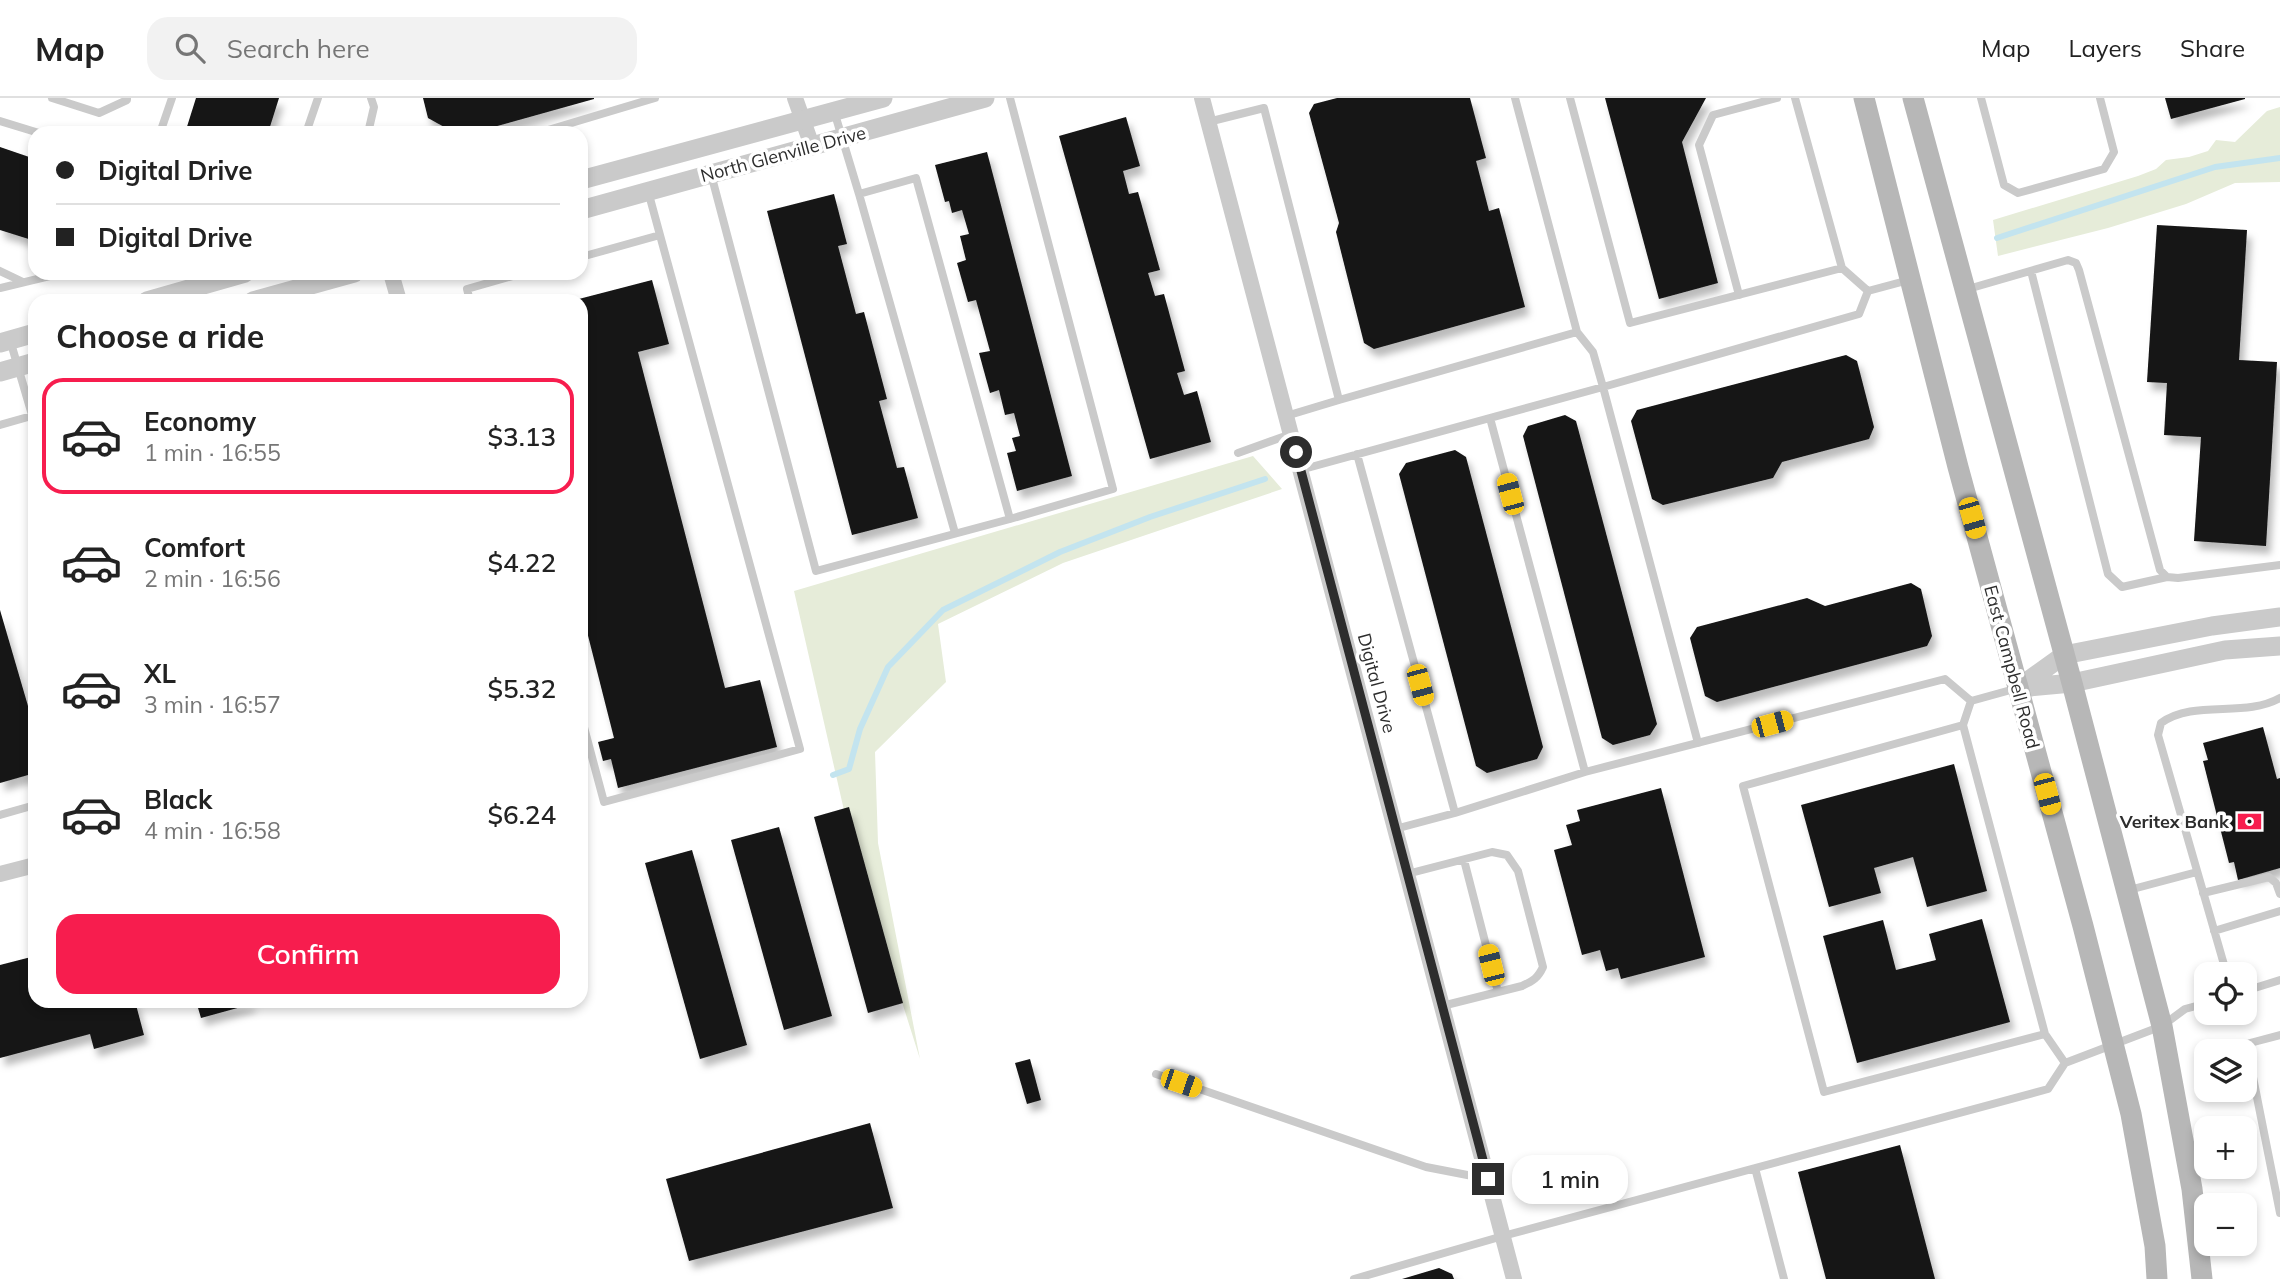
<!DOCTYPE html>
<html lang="en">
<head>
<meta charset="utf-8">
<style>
	body { margin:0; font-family:Mulish,sans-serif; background:#f2f2f2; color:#222; height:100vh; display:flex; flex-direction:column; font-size:26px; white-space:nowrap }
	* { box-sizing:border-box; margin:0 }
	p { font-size:23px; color:#767676 }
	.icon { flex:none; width:38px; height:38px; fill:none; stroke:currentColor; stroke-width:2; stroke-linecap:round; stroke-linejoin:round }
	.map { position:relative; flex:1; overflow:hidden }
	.details { position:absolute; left:28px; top:196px; width:560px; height:714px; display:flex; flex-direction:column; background:#fff; border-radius:21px; box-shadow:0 4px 10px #0003 }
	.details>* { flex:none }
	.banner { position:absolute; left:28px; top:28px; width:560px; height:154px; border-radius:21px; box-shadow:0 4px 10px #0003; display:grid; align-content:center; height:154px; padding:0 28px; background:#fff }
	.buttons { position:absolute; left:2194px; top:864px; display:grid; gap:14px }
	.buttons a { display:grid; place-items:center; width:63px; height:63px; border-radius:14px; background:#fff; box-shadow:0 4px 10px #0003; font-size:35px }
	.end { position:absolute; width:32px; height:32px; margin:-16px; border:9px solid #2d2d2d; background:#fff; box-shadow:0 0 0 4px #fff }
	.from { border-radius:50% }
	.bubble { position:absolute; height:49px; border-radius:21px; background:#fff; box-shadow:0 4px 10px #0003; font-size:23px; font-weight:600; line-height:49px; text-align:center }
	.car { position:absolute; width:21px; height:42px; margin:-21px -10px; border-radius:9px; box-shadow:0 0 5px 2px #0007; background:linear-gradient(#f5c518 24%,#345 0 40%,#f5c518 0 76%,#345 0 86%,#f5c518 0) }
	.banner b { display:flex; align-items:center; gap:24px; height:66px; font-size:26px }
	.banner b+b { border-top:2px solid #e0e0e0 }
	.banner i { width:18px; height:18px; background:#222 }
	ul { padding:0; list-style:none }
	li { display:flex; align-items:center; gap:21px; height:116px; margin:0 14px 10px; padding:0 14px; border:4px solid transparent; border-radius:21px }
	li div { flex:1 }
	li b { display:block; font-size:26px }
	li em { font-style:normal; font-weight:600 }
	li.on { border-color:#f71d4e }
	li>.icon { width:63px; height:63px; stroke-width:1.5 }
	h2 { padding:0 28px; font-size:32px; line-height:84px }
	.button { display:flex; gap:14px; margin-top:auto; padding:14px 28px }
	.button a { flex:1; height:80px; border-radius:21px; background:#f71d4e; color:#fff; font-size:28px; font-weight:600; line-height:80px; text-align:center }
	header { display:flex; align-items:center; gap:42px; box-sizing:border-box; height:98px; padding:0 35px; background:#fff; border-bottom:2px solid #e0e0e0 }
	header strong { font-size:33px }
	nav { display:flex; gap:38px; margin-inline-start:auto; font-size:24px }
	.search { width:490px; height:63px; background:#f2f2f2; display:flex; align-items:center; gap:18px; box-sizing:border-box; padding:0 24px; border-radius:21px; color:#767676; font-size:26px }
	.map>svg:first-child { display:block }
	.green { fill:#e6ecd9 }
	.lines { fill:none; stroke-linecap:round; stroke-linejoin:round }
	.stream { stroke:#c3e4ef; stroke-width:6 }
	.building { fill:#141414; filter:url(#shadow) }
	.service { stroke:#cacaca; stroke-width:8 }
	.minor { stroke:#cacaca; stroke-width:16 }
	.tertiary { stroke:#cacaca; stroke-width:19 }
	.secondary { stroke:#b7b7b7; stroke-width:21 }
	.route { stroke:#2d2d2d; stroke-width:9 }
	.labels { text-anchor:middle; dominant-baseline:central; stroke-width:7; stroke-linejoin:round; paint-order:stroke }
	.street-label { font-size:18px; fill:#2d2d2d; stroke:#fff }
	.poi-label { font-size:18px; font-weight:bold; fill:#2d2d2d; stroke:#fff; text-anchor:end }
</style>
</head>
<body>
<header>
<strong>Map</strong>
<div class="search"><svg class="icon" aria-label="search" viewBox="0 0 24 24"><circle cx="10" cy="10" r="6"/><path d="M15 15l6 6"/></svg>Search here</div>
<nav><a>Map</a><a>Layers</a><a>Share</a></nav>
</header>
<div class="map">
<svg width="2280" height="1181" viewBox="0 0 2280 1181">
	<defs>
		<filter id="shadow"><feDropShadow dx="4.5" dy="8" stdDeviation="3.5" flood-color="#0004"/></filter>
	</defs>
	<rect width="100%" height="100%" fill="#fff"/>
	<path class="green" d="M2280 9V84L2235 85 2186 106 2108 130 1998 158 1993 122 2138 78 2156 71 2166 62 2189 59 2208 53 2216 42 2235 44 2267 13Z
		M1253 358 1282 391 1063 465 938 526 946 584 875 654 878 745 920 961 851 743 794 493Z"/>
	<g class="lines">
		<path class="stream" d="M1997 140 2215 69 2280 60
			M833 677 849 671 860 631 888 569 943 512 1060 454 1150 419 1265 381"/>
	</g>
	<path class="building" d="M196 0H279L268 35H185Z
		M423 0H594V1L472 35H455L428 20Z
		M1337 0H1470L1486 60 1476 63 1489 113 1499 110 1525 209 1374 251 1364 245 1336 134 1339 125 1309 15 1314 6Z
		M1605 0H1706L1682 44 1718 185 1659 201Z
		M2165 0H2245V1L2171 21Z
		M1126 19 1140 68 1123 73 1129 96 1138 94 1160 172 1148 175 1155 198 1164 196 1185 273 1177 275 1184 297 1197 293 1211 344 1150 361 1059 38Z
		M0 49 35 61V143L0 132Z
		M987 54 1072 378 1017 393 1007 355 1016 353 1012 340 1020 338 1014 315 1005 317 999 292 990 295 979 255 990 253 976 202 968 204 957 165 966 162 960 138 969 136 962 112 952 115 949 103 945 104 935 67Z
		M834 96 847 146 838 148 856 216 864 214 887 301 879 303 897 370 904 369 918 420 852 437 767 113Z
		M2157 127 2247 132 2239 262 2277 264 2266 448 2194 443 2201 339 2164 337 2167 285 2147 284Z
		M652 182 669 246 638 254 725 590 760 582 777 649 618 690 611 661 603 663 598 644 614 640 581 510V203L575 202Z
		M1846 257 1857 263 1874 329 1869 341 1782 364 1773 380 1663 407 1652 401 1631 323 1637 312Z
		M1565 317 1576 323 1657 626 1650 637 1613 647 1602 640 1523 338 1528 328Z
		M1455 352 1466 359 1543 649 1537 661 1487 675 1476 668 1399 376 1406 365Z
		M1911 485 1921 491 1932 538 1927 548 1717 604 1705 598 1690 540 1697 529 1807 500 1825 508Z
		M0 512 35 632V675L0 685Z
		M2263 629 2277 681 2280 680V770L2238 782 2234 764 2229 765 2203 663 2208 662 2203 645Z
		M1954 666 1987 793 1927 809 1913 759 1874 770 1881 795 1829 809 1801 707Z
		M1661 690 1705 859 1621 881 1618 870 1606 873 1600 852 1582 857 1554 752 1572 747 1566 727 1580 723 1577 712Z
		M849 709 903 905 868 915 814 719Z
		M779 729 832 918 784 932 731 742Z
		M692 752 747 947 700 961 645 765Z
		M1982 821 2010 924 1857 965 1823 838 1883 822 1896 872 1936 862 1929 836Z
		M35 858V903H135L144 937 94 951 90 936 0 960V867Z
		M196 903H251L252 906 201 920Z
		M1030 961 1041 1002 1027 1006 1015 965Z
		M870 1025 893 1110 689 1163 666 1081Z
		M1900 1047 1935 1181H1826L1798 1074Z
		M1439 1170 1452 1176 1454 1181H1402Z"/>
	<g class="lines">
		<path class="service" d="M52 0 99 15 127 2V0
			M1570 0 1630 225 1842 170 1795 0
			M1981 0 2004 87 2018 95 2104 71 2114 54 2100 0
			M834 13 859 96
			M0 23 39 35
			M1208 24 1264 10 1339 302 1286 318
			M160 35 172 0
			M306 35 318 0
			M368 35 374 9 371 0
			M538 35 655 0
			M711 76 816 473 1010 421 916 80 859 96 955 435
			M581 159 660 137
			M1842 170 1868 193
			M0 173 23 184
			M2031 173 2108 476 2122 489 2167 479
			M0 190 62 175
			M1968 191 2068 162 2076 165 2079 172 2160 472 2167 479 2178 480 2280 467
			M1739 197 1699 47 1713 17 1777 0
			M470 203 467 191 523 175
			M1577 234 1593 254 1603 289 1698 645
			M10 242 35 327
			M1339 302 1577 234 1515 0
			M1490 320 1585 674
			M0 327 35 317
			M1238 355 1291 336
			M1357 356 1455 715
			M1300 372 1603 289 1859 216 1868 193 1909 182
			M1010 421 1113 391 1010 0
			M1971 603 1963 627 1743 688 1824 994 2045 936 2065 965
			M581 618 604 704 800 651 648 93
			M1963 627 2045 936
			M0 717 35 707
			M1395 731 1455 715 1585 674 1945 581 1971 603 2018 590
			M1464 762 1498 894
			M1407 776 1492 754 1507 757 1518 773 1543 869C1538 880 1533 883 1522 888L1442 908
			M2129 792 2197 774
			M2203 795 2269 779 2276 785 2280 796
			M2214 833 2280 813
			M2227 877 2158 637 2161 625C2194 601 2245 620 2280 600
			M2245 893 2280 882
			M2280 937 2250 945 2247 949 2280 1115
			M1156 976 1426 1069 1488 1081
			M1755 1070 1784 1181
			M1354 1181 1503 1138 2048 991 2065 965 2162 928 2185 911 2207 905"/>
		<path class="minor" d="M795 0 812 48
			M1202 0 1514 1181
			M391 175 399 203
			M0 776 35 767"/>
		<path class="tertiary" d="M581 82 883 0
			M581 112 985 0
			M147 203 245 175
			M253 203 354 175
			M0 245 35 235
			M0 274 35 264
			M2018 590 2064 557 2212 528 2280 519
			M2019 590 2072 585 2225 552 2280 548"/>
		<path class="secondary" d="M1864 0 1958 369 2083 828 2131 1016 2155 1148 2157 1181
			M1913 0 2072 585 2162 928 2192 1091 2202 1181"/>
	</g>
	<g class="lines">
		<path class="route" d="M1296 354 1488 1081"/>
	</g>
	<defs>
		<symbol id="bank-bare" viewBox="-9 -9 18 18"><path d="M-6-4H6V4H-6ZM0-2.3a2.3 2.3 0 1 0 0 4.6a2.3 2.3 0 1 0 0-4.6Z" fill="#f71d4e" stroke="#fff" stroke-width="2.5" paint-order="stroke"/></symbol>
	</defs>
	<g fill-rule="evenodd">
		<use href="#bank-bare" x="2232" y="706" width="35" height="35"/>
	</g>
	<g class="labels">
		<g class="street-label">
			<text transform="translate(783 56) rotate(-15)">North Glenville Drive</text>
			<text transform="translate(2012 569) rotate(75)">East Campbell Road</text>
			<text transform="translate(1377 585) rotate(75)">Digital Drive</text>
		</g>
		<g class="poi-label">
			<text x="2229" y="723">Veritex Bank</text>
		</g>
	</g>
</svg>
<div class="buttons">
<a><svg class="icon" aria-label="locate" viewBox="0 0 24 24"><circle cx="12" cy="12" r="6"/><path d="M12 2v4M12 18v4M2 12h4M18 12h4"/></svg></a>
<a><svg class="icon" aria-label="layers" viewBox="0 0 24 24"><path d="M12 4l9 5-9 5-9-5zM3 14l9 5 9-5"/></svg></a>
<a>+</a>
<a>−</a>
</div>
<i class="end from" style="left:1296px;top:354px"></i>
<i class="end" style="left:1488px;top:1081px"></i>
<div class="bubble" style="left:1512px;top:1057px;width:116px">1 min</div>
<i class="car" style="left:1510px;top:396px;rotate:345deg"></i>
<i class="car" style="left:1972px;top:420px;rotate:164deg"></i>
<i class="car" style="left:1420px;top:587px;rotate:165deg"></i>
<i class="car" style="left:1772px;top:626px;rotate:75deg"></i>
<i class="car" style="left:2047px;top:696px;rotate:165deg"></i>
<i class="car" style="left:1491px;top:867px;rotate:346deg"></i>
<i class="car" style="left:1181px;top:985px;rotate:109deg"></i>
<div class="banner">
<b><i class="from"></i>Digital Drive</b>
<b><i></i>Digital Drive</b>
</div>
<section class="details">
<h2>Choose a ride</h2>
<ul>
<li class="on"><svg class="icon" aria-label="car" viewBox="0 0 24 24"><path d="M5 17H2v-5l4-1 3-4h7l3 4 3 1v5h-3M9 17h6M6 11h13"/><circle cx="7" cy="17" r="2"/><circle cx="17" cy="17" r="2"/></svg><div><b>Economy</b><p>1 min · 16:55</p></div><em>$3.13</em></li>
<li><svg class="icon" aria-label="car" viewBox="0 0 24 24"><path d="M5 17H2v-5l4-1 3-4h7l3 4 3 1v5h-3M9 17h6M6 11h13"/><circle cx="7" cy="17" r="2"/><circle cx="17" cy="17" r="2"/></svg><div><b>Comfort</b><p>2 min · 16:56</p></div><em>$4.22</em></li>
<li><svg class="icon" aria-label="car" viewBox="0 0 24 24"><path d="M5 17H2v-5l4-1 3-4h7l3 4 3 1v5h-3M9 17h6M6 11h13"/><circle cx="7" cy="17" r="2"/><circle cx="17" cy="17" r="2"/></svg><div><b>XL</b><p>3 min · 16:57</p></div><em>$5.32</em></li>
<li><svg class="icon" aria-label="car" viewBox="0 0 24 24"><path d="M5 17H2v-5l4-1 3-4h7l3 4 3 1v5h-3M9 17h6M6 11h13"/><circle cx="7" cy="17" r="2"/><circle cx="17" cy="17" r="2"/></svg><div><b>Black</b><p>4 min · 16:58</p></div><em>$6.24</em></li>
</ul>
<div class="button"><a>Confirm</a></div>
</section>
</div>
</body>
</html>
